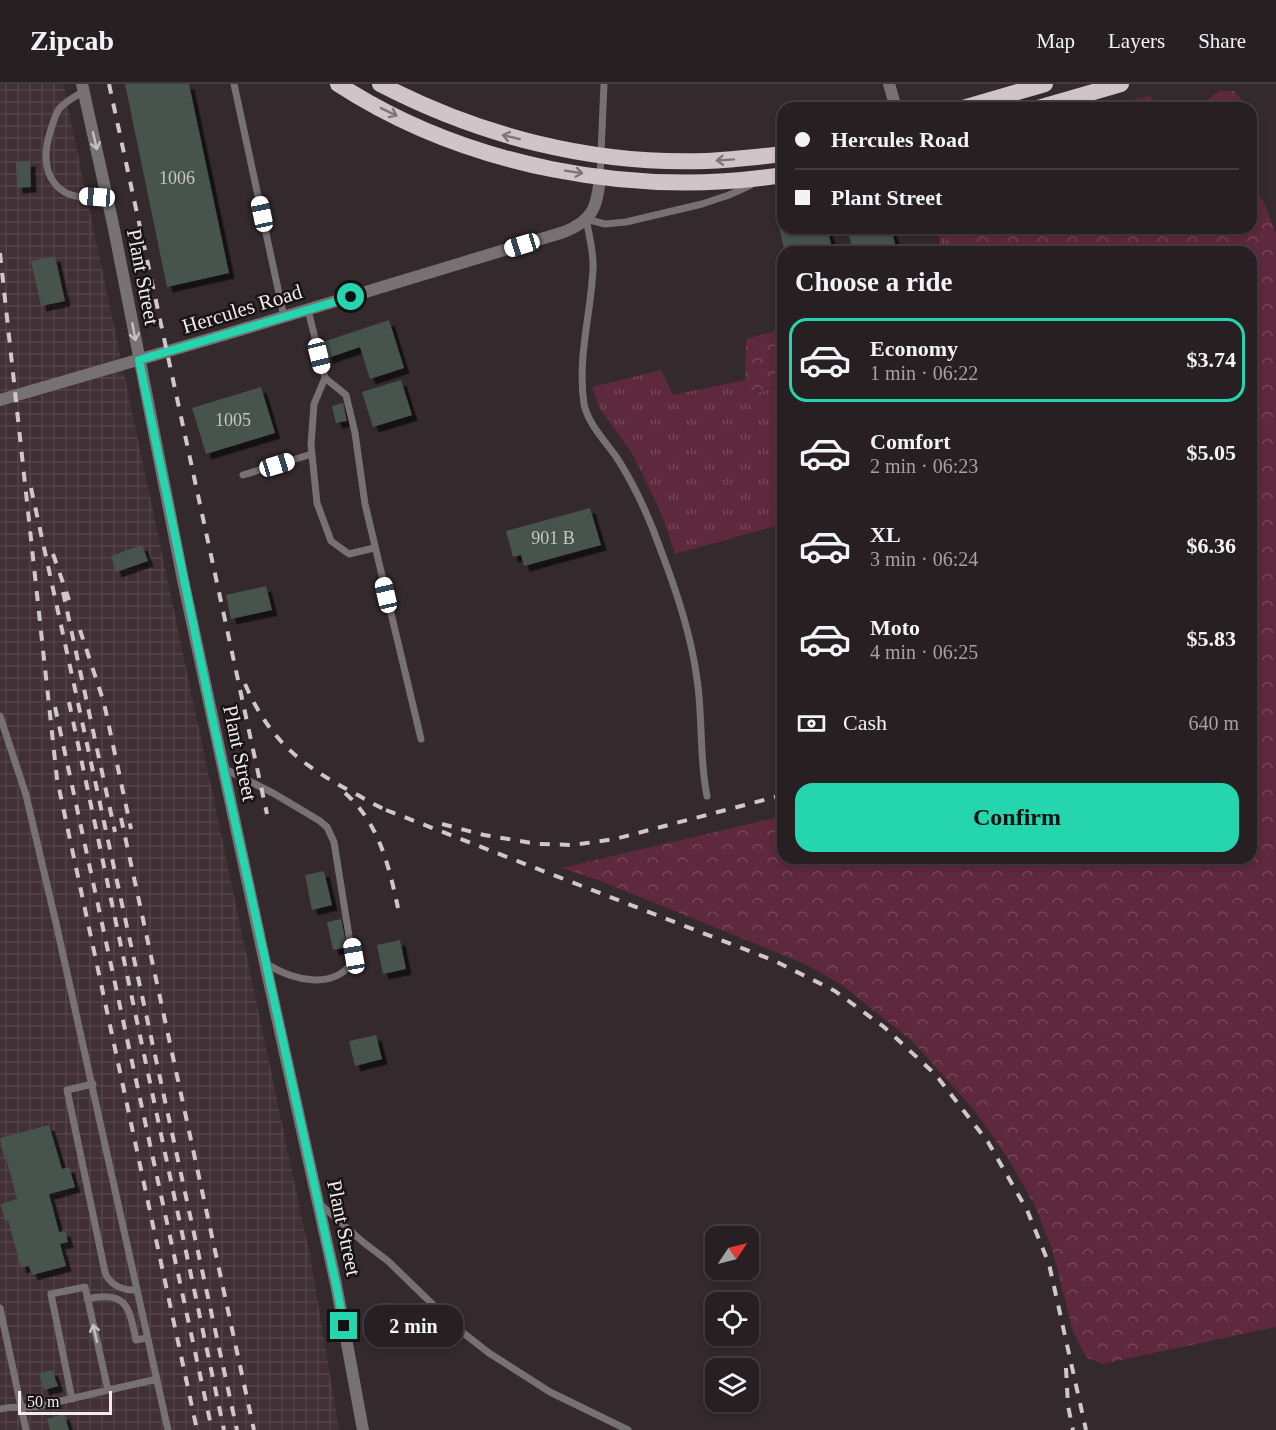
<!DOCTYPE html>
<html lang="en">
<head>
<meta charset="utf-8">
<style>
	body { margin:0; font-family:Georgia,serif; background:#332c2e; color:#f1f3f6; height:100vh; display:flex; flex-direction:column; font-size:22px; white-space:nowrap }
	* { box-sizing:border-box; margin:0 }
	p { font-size:20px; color:#a4a2a5 }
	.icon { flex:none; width:33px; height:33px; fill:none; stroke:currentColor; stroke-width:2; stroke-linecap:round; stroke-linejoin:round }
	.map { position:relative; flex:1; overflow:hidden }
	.panel { position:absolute; left:777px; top:162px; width:480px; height:618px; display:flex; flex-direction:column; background:#271f21; border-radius:18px; box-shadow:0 3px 9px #0003,0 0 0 2px #433d3f }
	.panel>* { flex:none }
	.top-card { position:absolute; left:777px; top:18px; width:480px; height:132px; border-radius:18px; box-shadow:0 3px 9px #0003,0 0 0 2px #433d3f; display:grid; align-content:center; height:132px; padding:0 18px; background:#271f21 }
	.needle { width:39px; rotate:55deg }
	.fabs { position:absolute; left:705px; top:1142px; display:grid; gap:12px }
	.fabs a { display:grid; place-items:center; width:54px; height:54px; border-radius:12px; background:#271f21; box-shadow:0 3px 9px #0003,0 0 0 2px #433d3f; font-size:30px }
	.scale { position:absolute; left:18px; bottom:15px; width:94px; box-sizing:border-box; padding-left:6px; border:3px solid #f2ebed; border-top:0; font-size:16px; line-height:21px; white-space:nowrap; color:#f2ebed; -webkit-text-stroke:4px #181315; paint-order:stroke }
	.end { position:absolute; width:27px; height:27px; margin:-14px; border:8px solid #25d5ae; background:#111; box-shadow:0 0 0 3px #111 }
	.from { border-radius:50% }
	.bubble { position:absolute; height:42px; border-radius:18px; background:#271f21; box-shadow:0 3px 9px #0003,0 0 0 2px #433d3f; font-size:20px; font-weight:700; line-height:42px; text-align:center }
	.car { position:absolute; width:18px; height:36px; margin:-18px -9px; border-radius:8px; box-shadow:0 0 4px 2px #0007; background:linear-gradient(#fff 24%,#345 0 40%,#fff 0 76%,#345 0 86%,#fff 0) }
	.top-card b { display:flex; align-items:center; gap:21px; height:57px; font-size:22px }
	.top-card b+b { border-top:2px solid #433d3f }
	.top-card i { width:15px; height:15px; background:#f1f3f6 }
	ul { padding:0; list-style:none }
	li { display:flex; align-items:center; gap:18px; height:84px; margin:0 12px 9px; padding:0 6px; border:3px solid transparent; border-radius:18px }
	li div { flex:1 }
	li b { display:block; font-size:22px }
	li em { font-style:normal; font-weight:700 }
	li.current { border-color:#25d5ae }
	li>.icon { width:54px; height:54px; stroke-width:1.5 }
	h2 { padding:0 18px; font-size:27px; line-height:72px }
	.pay { display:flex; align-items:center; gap:15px; height:66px; padding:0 18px; font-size:22px }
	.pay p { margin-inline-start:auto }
	.button { display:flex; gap:12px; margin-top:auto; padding:12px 18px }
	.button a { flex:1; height:69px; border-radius:18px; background:#25d5ae; color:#111; font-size:24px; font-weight:700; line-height:69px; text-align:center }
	header { display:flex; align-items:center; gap:36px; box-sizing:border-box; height:84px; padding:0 30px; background:#271f21; border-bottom:2px solid #433d3f }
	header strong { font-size:28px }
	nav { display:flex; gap:33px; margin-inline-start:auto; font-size:21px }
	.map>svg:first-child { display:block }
	.industrial { fill:url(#industrial-grid) }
	.grass { fill:url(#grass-tufts) }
	.forest { fill:url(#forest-crowns) }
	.building { fill:#46534e; filter:url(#shadow) }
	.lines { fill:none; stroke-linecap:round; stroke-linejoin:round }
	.service { stroke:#777173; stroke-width:7 }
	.minor { stroke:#777173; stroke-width:12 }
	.trunk { stroke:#d1c4c8; stroke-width:16 }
	.rail { stroke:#cfc7c9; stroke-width:4; stroke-dasharray:10 10; stroke-linecap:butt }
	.oneway { stroke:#7e7477 }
	.oneway2 { stroke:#c7c0c2 }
	.route { stroke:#25d5ae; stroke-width:8 }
	.labels { text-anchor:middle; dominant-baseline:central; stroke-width:5; stroke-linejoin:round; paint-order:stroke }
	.number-label { font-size:18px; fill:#c7c5c5 }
	.street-label { font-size:21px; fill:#f2ebed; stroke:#181315 }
</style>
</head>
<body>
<header>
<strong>Zipcab</strong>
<nav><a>Map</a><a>Layers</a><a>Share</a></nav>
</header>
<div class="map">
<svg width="1276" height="1346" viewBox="0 0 1276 1346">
	<defs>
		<pattern id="industrial-grid" width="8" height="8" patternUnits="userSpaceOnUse" patternTransform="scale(1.5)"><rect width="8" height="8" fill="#413036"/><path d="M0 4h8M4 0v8" fill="none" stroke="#54444a"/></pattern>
		<pattern id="grass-tufts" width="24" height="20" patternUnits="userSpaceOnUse" patternTransform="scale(1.5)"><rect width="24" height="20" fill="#5e283d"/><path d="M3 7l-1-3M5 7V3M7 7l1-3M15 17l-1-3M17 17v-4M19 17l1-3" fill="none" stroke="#764759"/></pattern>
		<pattern id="forest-crowns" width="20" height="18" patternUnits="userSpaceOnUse" patternTransform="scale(1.5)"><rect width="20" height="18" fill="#5e283d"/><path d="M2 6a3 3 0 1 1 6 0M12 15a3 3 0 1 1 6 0" fill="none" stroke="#764759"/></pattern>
		<filter id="shadow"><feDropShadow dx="5.5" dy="5.5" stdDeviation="0" flood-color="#0009"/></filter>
	</defs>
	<rect width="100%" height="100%" fill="#34292c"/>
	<path class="industrial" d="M0 0H63L311 1177 339 1346H0Z"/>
	<path class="grass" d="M936 144H974L966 168H940V157Z
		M661 286 673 311 745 296 746 313 783 299V440L675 470 662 431 632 369 600 325 592 303Z"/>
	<path class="forest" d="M1219 7H1234L1248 24H1197Z
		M1150 12 1160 24H1097Z
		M1251 98 1264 119 1276 149V1243L1102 1280 1086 1273 1073 1248 1053 1168 1035 1122 1007 1073 975 1027 913 958 842 901 803 879 595 795 561 784 783 732V774H1251V168H966L974 144H1251Z
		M783 245V299L745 313 746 255Z"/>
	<path class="building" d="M125 0H189L229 189 167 203Z
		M30 77 31 103 17 104 16 78Z
		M783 142V144H827L833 168H785L779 143Z
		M862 144H891L897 168H853L848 147Z
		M55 172 65 217 41 222 31 177Z
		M389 236 404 284 370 295 360 263 328 274 323 258Z
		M401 296 412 331 373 343 362 308Z
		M261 303 275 349 206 370 192 324Z
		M343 319 347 337 336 339 332 322Z
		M590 424 601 461 524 482 521 471 513 473 506 447Z
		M142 461 148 477 116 488 111 472Z
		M266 502 272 526 231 535 226 511Z
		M324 787 332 821 312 826 305 791Z
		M341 835 347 863 333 866 327 838Z
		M400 856 406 885 383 890 377 861Z
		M376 951 382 975 355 982 349 957Z
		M49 1041 62 1085 69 1083 75 1103 49 1110 59 1148 65 1147 68 1158 60 1160 66 1182 32 1191 29 1182 21 1184 8 1136 5 1137 1 1120 17 1115 6 1074H4L0 1054Z
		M52 1286 58 1302 44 1306 39 1290Z
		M64 1330 69 1346H50L47 1335Z"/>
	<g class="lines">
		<path class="service" d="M234 0 284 233
			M84 7C76 12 66 17 60 24 55 29 54 38 51 45 36 91 57 122 107 111
			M600 93 604 0
			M308 226 325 294 346 311 355 349 365 420 421 655
			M325 294 314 320 311 361 317 419 331 457 349 470 374 464
			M243 391 312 370
			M0 632 26 711 56 839 168 1346
			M223 684 273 709 320 737 327 743 334 758 353 877C334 907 292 896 267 880
			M707 712C699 673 703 634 697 595 691 550 676 506 660 464 649 433 635 402 617 374 606 358 588 340 584 320 577 274 591 230 593 185 594 168 589 151 586 135L605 140 626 138 702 120 729 111 751 101
			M93 1000 67 1006 105 1188C109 1201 124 1207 136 1206
			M320 1120 363 1158 388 1177 457 1244 489 1269 550 1308 628 1346
			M87 1215C127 1206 129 1223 136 1256L147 1254
			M0 1224 26 1346
			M72 1315 51 1210 85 1203 108 1306
			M0 1325C14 1322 26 1324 39 1322L157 1295"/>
		<path class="minor" d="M82 0 114 145 183 496 265 879 336 1200 363 1346
			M889 0 896 24
			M0 316 220 252 564 148C594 136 597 122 600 93"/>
		<path class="trunk" d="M338 0C466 83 633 114 783 91
			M380 0C480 52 592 81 706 77 732 76 757 73 783 70
			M963 24 1045 0
			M1038 24 1121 0"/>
		<path class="rail" d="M109 0 267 730
			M0 169 57 695 197 1346
			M31 404 237 1346
			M53 470 69 516
			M63 508 115 748
			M80 546 104 619 131 745
			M245 600C270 657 301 681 354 709 367 716 379 724 392 728
			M69 618 224 1346
			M55 623 212 1346
			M345 709C379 739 389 782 398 824
			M386 726 775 877 835 907 884 943 935 990 988 1058 1027 1126 1049 1180 1086 1346
			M121 734 254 1346
			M442 740 484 751 538 760 573 761 615 755 783 711
			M1066 1284 1068 1322 1073 1346"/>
	</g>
	<defs><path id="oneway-shaft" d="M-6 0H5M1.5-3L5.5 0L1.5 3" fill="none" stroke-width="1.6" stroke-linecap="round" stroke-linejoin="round" transform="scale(1.5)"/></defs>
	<g class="oneway">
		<use href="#oneway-shaft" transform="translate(389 28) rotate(26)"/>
		<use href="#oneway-shaft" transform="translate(511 53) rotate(-166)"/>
		<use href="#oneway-shaft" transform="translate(725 76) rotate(176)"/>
		<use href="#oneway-shaft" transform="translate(574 88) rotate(9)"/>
	</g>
	<g class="oneway2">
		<use href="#oneway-shaft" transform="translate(95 57) rotate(77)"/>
		<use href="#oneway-shaft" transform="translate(134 248) rotate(79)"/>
		<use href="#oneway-shaft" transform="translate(95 1249) rotate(-103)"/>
	</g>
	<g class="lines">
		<path class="route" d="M344 1242 336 1200 213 637 139 276 351 213"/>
	</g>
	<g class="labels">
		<g class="number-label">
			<text x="177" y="94">1006</text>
			<text x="233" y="336">1005</text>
			<text x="553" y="454">901 B</text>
		</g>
		<g class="street-label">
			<text transform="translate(143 193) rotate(79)">Plant Street</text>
			<text transform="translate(242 225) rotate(-17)">Hercules Road</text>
			<text transform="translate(240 669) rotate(78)">Plant Street</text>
			<text transform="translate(344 1144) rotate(78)">Plant Street</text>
		</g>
	</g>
</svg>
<div class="fabs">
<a><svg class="needle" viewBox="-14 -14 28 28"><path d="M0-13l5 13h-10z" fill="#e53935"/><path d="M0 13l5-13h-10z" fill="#a4a2a5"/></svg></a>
<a><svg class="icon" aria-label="locate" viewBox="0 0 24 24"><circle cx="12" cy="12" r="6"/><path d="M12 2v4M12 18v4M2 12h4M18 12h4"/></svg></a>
<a><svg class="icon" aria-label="layers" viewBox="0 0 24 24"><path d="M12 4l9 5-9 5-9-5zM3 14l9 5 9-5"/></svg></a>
</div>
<div class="scale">50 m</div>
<i class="end from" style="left:351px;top:213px"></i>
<i class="end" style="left:344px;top:1242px"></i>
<div class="bubble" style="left:364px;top:1221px;width:99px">2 min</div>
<i class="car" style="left:97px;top:113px;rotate:274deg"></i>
<i class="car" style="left:262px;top:130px;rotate:348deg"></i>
<i class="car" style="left:522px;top:161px;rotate:253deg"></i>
<i class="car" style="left:319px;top:272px;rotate:166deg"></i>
<i class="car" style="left:277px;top:381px;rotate:73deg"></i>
<i class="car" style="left:386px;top:511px;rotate:347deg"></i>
<i class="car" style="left:354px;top:872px;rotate:350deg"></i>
<div class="top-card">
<b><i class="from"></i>Hercules Road</b>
<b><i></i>Plant Street</b>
</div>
<section class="panel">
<h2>Choose a ride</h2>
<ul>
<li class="current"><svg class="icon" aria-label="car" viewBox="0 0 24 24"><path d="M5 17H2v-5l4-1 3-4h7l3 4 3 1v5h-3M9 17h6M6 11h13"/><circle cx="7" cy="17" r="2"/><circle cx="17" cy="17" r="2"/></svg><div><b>Economy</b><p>1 min · 06:22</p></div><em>$3.74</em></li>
<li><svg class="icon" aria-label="car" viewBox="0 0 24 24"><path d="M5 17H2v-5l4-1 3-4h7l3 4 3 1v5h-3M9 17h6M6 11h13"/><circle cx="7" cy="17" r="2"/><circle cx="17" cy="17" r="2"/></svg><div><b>Comfort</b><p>2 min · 06:23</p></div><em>$5.05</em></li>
<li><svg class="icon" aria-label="car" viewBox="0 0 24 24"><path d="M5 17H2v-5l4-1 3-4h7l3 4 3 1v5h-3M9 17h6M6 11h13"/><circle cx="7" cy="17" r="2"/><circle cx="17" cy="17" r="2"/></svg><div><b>XL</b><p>3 min · 06:24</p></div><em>$6.36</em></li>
<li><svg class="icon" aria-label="car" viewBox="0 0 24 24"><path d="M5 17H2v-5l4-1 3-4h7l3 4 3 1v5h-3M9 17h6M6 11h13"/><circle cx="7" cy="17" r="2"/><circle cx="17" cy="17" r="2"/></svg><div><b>Moto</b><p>4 min · 06:25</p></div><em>$5.83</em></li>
</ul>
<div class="pay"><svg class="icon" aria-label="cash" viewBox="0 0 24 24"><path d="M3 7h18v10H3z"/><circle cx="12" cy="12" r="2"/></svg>Cash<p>640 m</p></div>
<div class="button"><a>Confirm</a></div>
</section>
</div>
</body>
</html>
